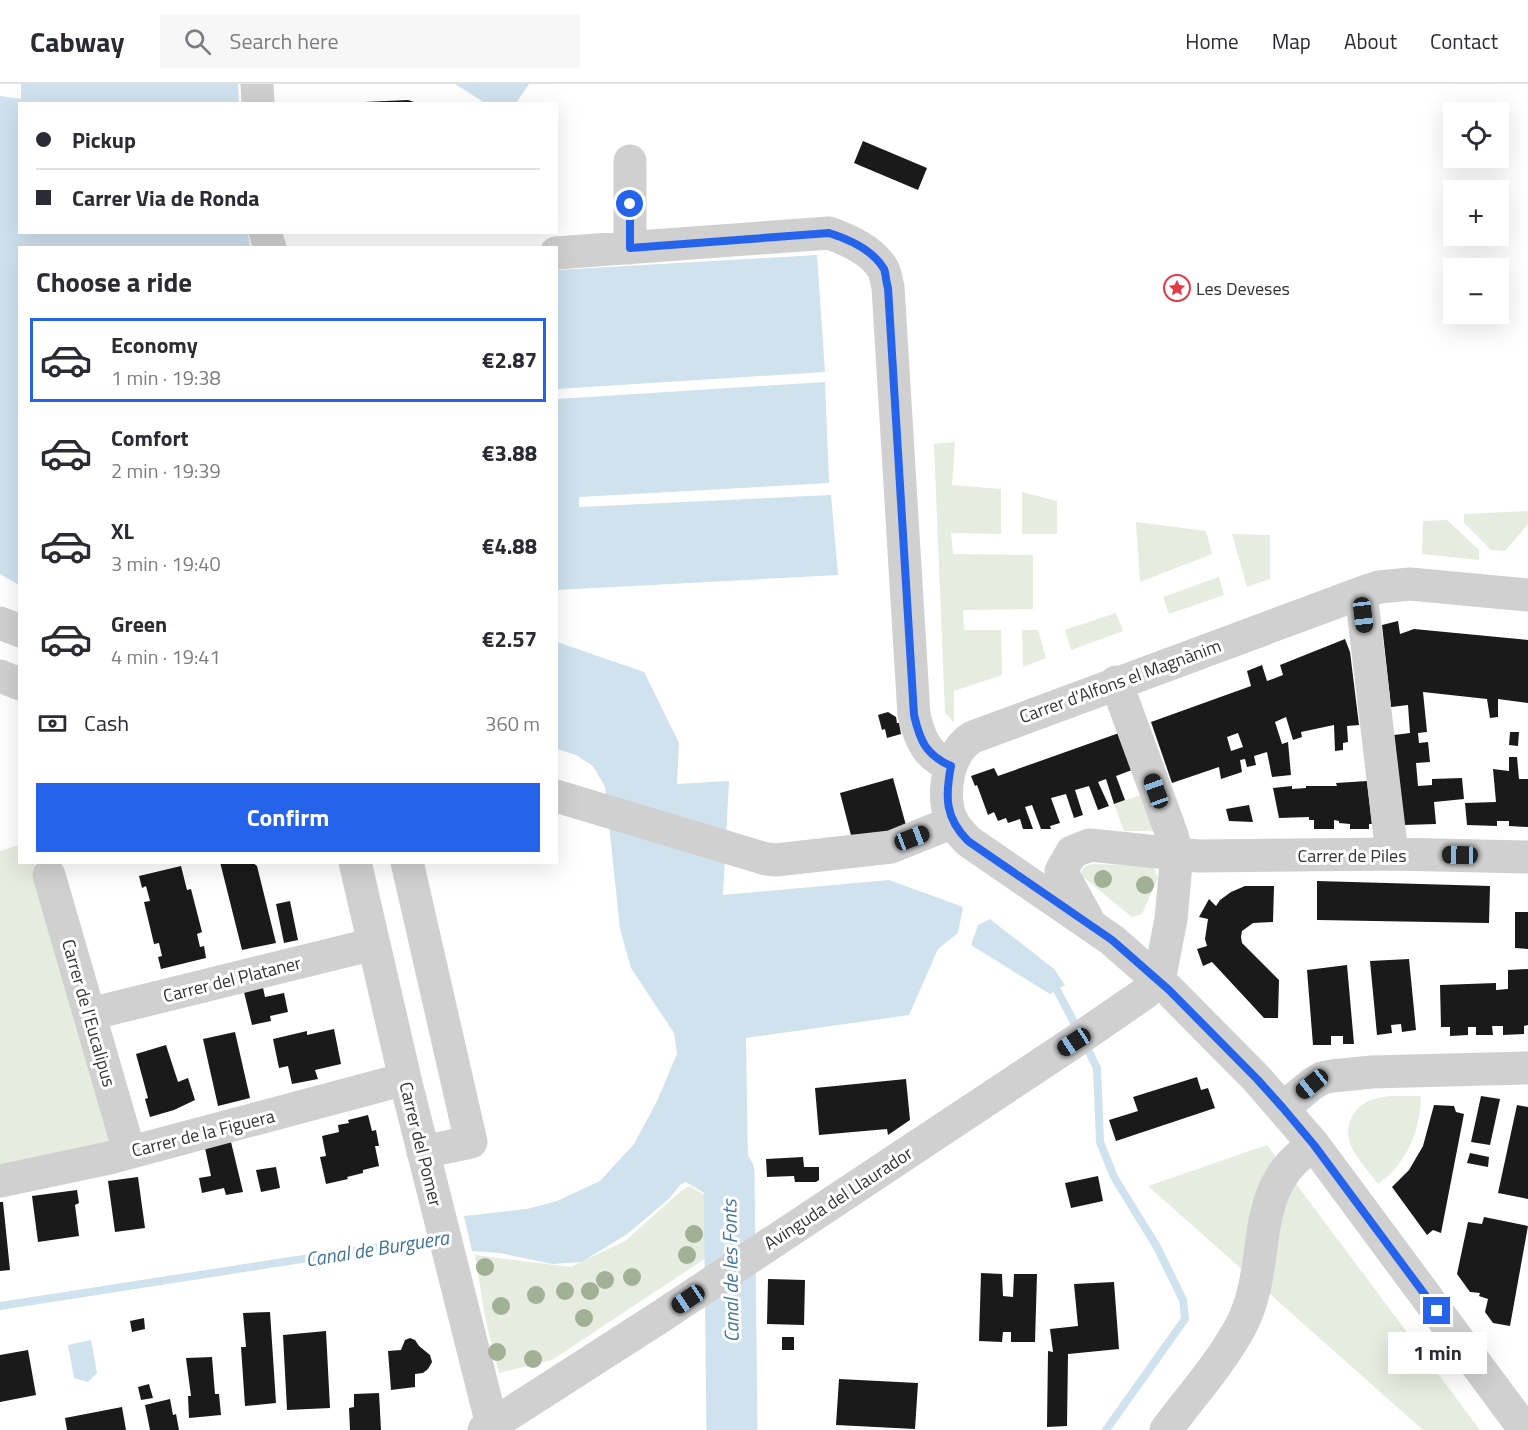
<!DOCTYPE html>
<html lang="en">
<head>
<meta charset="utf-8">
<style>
	body { margin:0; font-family:"Titillium Web",sans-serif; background:#f7f7f7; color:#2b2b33; height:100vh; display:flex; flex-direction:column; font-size:22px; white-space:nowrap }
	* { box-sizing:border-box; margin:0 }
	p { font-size:20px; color:#7c7c81 }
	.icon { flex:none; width:33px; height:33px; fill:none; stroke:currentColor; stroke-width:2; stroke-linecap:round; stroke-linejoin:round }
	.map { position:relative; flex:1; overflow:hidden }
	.panel { position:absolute; left:18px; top:162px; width:540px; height:618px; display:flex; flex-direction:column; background:#fff; border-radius:0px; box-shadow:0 6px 24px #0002 }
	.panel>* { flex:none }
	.top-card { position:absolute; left:18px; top:18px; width:540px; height:132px; border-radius:0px; box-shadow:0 6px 24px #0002; display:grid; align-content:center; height:132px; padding:0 18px; background:#fff }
	.fabs { position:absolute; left:1443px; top:18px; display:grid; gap:12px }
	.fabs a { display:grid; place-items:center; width:66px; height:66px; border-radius:0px; background:#fff; box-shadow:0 6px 24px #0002; font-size:30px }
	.end { position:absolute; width:27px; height:27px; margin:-14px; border:8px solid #2563eb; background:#fff; box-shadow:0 0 0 3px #fff }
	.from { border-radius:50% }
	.bubble { position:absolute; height:42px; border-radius:0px; background:#fff; box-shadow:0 6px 24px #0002; font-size:20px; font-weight:700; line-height:42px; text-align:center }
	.car { position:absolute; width:18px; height:36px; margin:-18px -9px; border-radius:8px; box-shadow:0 0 4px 2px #0007; background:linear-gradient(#222 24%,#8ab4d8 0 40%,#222 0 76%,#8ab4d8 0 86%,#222 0) }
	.top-card b { display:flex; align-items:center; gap:21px; height:57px; font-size:22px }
	.top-card b+b { border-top:2px solid #e1e1e2 }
	.top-card i { width:15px; height:15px; background:#2b2b33 }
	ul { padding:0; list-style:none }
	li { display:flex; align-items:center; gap:18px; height:84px; margin:0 12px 9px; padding:0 6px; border:3px solid transparent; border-radius:0px }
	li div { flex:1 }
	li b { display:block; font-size:22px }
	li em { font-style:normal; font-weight:700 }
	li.selected { border-color:#2563eb }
	li>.icon { width:54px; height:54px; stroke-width:1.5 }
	h2 { padding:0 18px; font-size:27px; line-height:72px }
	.pay { display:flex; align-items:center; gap:15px; height:66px; padding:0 18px; font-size:22px }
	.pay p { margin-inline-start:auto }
	.action { display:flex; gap:12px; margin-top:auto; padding:12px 18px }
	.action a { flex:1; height:69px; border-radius:0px; background:#2563eb; color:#fff; font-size:24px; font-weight:700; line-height:69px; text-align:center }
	header { display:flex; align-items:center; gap:36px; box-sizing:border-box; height:84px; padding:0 30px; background:#fff; border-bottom:2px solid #e1e1e2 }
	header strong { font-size:28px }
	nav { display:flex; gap:33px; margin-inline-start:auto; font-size:21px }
	.search { width:420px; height:54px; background:#f7f7f7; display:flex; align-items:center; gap:15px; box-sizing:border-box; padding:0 21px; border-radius:0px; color:#7c7c81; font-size:22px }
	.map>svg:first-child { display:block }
	.green { fill:#e6ecdf }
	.water { fill:#cfe2ee }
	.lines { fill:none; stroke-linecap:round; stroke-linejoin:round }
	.stream { stroke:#cfe2ee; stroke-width:8 }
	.river { stroke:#cfe2ee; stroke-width:51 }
	.building { fill:#1a1a1a; fill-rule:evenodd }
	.minor { stroke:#d0d0d0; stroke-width:33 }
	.tree { fill:#a2b095 }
	.route { stroke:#2563eb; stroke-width:8 }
	.labels { text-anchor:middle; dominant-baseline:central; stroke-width:6; stroke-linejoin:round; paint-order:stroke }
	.poi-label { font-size:18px; fill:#333; stroke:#fff; text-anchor:start }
	.street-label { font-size:18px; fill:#333; stroke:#fff }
	.water-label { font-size:20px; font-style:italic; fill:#3f7597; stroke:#fff }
</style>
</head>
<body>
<header>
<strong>Cabway</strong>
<div class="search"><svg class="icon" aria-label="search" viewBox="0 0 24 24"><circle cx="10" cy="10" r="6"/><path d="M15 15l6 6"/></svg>Search here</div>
<nav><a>Home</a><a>Map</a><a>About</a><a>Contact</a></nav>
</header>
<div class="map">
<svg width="1528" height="1346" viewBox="0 0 1528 1346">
	<rect width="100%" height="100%" fill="#fff"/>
	<path class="green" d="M955 358 952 401 1001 405V450L951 449 953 470 1033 471V525L963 526 964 546H1001L1002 591 954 607V639L945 629 934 360Z
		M1022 408 1057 417V450H1022Z
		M1528 427V440L1505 467 1491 466 1464 439V430Z
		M1447 436 1479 466V476L1422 470 1423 437Z
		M1136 438 1206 447 1212 470 1140 498Z
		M1232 450 1270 451V495L1247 503Z
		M1219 493 1224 511 1169 530 1163 513Z
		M1116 529 1123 547 1071 566 1065 546Z
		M1022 546H1038L1046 574 1023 583Z
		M1141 711 1154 747H1124L1114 720Z
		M19 761 20 778 34 779 114 1051V1058L0 1088V767Z
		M1094 780 1150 782 1154 784 1158 794 1142 830 1132 833 1128 830 1081 791C1082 783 1087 781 1094 780Z
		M1421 1012C1420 1048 1407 1079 1378 1100 1370 1089 1360 1078 1353 1066 1348 1057 1346 1044 1351 1035 1364 1007 1395 1013 1421 1012Z
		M1267 1061 1480 1346H1423L1148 1102Z
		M690 1102 704 1111 708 1119 709 1172 552 1276 499 1289 485 1233 475 1171 571 1183 625 1157 681 1107Z"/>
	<path class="water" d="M21 0H238L239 19 20 20V148L248 149 250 163 20 164 19 501 0 490V12L21 15Z
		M455 0H529L516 19H485Z
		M817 171 825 288 557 305V186Z
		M825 298 829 399 579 413V423L831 411 838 491 557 506V315Z
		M557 558 644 588 679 659 677 700 729 697 723 811 889 796 963 823 958 849 938 865 909 931 746 954 749 1148 709 1172 707 1116 704 1109 686 1098 680 1101 669 1115 627 1150 582 1178 552 1180 500 1169 472 1167 464 1132 527 1125 557 1117 600 1097 634 1060 657 1017 677 970 674 949 631 884 620 845 605 703 593 682 576 671 557 665Z
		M990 835 1054 885 1065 901 1050 910 971 861 978 841Z
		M747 1202 754 1346H712L707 1229Z
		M91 1256 97 1289 88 1298 74 1294 68 1261Z"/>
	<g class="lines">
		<path class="stream" d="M1057 906 1078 946
			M1085 960 1097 984 1100 1058 1114 1093 1157 1163 1183 1216 1185 1235 1106 1346
			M0 1222 438 1154"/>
		<path class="river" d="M729 1089 732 1346"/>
	</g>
	<path class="building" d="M408 16 420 20H364V18Z
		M863 57 927 84 918 106 854 79Z
		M1398 537 1400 550 1414 545 1528 556V619L1498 615V633L1490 634 1487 615 1423 608 1427 648 1418 649 1419 659 1428 658 1430 678 1416 679 1418 702 1432 701V695L1462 694 1464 715 1434 718 1436 740 1404 741 1394 651 1410 649 1408 621 1391 623 1382 541Z
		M1345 555 1350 568 1359 641 1347 642 1348 658 1343 659V666L1335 667 1334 641 1301 648 1302 653 1293 656 1286 633 1275 638 1282 660 1288 658 1291 691 1272 693 1267 668 1254 672 1256 681 1247 683 1245 675 1240 676 1242 688 1221 695 1219 683 1172 699 1151 638 1251 602 1247 587 1262 581 1267 597 1283 591 1280 581ZM1238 649 1243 663 1231 667 1227 653Z
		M888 628 896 633 897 639H899L901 650 887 654 885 645 882 646 878 631Z
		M1510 648H1519L1518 662 1509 661Z
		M1119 649 1132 686 1116 692 1125 716 1114 720 1106 695 1098 698 1109 722 1098 726 1089 702 1075 706 1083 731 1074 734 1066 710 1051 714 1060 739 1050 742 1051 745H1041L1032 721 1025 723 1033 745H1023L1020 735 1008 739 1006 734 998 737 994 728 988 731 977 701 975 702 971 692 994 684 998 692Z
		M1509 673H1517L1519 695H1528V743L1509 742V737H1497V742L1467 741 1465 719 1496 718 1493 685 1509 687Z
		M893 694 907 745 853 759 840 709Z
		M1367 697 1372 740H1369V745H1350V740L1339 739V737L1334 736V745H1314V736H1309V733L1279 734 1273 704 1292 702V705L1306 704V702H1337L1336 699Z
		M1249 721 1253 738 1229 737 1226 725Z
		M220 778H252L257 782 276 859 242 866Z
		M181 782 187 806 191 805 202 848 197 850 200 863 204 862 206 874 161 885 158 873 162 872 159 859 154 860 144 818 150 817 146 802 142 804 139 792Z
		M1317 797 1490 802 1489 839 1317 836Z
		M1245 802H1274L1273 838 1253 839 1242 847 1241 853 1242 859 1279 896 1278 934H1264L1212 878 1203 882 1197 865 1207 862 1205 855 1208 835 1199 833 1209 815 1216 822 1220 816 1231 808Z
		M290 817 298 856 284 859 276 820Z
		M1515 828H1528V865L1515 864Z
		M1409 875 1416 946 1402 948 1401 940 1391 941 1392 949 1377 951 1370 877Z
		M1347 881 1354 960H1343V952H1331V961H1313L1307 886Z
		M1528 885V941L1524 942V950L1503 951V942H1492L1493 951H1476V943H1468V951L1450 952V943H1441L1440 901 1496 899V906L1508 905V886Z
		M262 899 265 913 284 909 288 928 270 932 271 937 252 941 243 904Z
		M334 945 341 980 315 986 318 995 292 1000 288 982 279 984 273 955 307 947V951Z
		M235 948 250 1014 218 1022 203 955Z
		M166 961 178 998 188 994 195 1016 174 1026 150 1033 145 1015 148 1014 136 970Z
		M1197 993 1201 1006 1208 1004 1215 1024 1116 1057 1109 1036 1138 1027 1133 1013Z
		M906 995 910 1036 888 1051 887 1045 819 1051 815 1004Z
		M1481 1012 1500 1015 1490 1061 1471 1058Z
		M1434 1021 1454 1022 1456 1028 1464 1030 1441 1149 1433 1146 1427 1151 1392 1103 1409 1086 1423 1062Z
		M1517 1021 1528 1023V1115L1498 1109Z
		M368 1031 372 1047 376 1046 379 1062H375L379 1082 363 1086V1089L347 1093 348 1095 326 1100 320 1073 326 1072 322 1052 339 1048 338 1041 349 1039 348 1036Z
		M231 1058 243 1108 226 1111 224 1104 202 1109 199 1094 211 1092 205 1064Z
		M1470 1069 1489 1073 1488 1083 1467 1079Z
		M803 1073 804 1083H819V1096L816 1098H795L794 1092 767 1093 766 1075Z
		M276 1083 280 1104 261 1108 256 1086Z
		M1098 1092 1103 1117 1071 1124 1065 1099Z
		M138 1093 145 1144 115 1148 108 1097Z
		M77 1106 79 1119 75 1121 79 1152 38 1158 32 1112Z
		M0 1118H3L10 1186 0 1187Z
		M1484 1133 1528 1142 1510 1242 1493 1239 1485 1228 1488 1215 1479 1212 1480 1209 1470 1208 1457 1190 1468 1138 1482 1140Z
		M981 1189 1002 1190 1003 1212 1013 1213 1014 1190H1037L1035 1258H1011V1248H1003L1002 1258 979 1257Z
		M768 1195 805 1196 804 1241 767 1240Z
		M1114 1198 1119 1265 1068 1270 1067 1342 1047 1343 1048 1267 1053 1268 1050 1245 1078 1242 1074 1200Z
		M270 1228 276 1319 245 1322 241 1263H246L243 1229Z
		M144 1234 145 1245 132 1248 130 1237Z
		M326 1247 330 1324 287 1326 283 1251Z
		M782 1253H794V1266H782Z
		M410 1254 415 1256 419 1262 430 1271 432 1278 428 1285 423 1289 415 1290V1303L391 1306 388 1267 401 1266 405 1256Z
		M28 1266 36 1311 0 1318V1271Z
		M212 1273 215 1310H219L221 1331 189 1334 188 1312H191L186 1274Z
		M839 1295 918 1299 915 1345 836 1341Z
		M149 1300 153 1314 141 1316 138 1303Z
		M379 1309 381 1346H350L349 1324 354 1323V1310Z
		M170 1315 173 1331 176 1330 179 1346H150L145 1321Z
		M122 1323 126 1346H67L65 1334Z"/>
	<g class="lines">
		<path class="minor" d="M257 0 258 20
			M265 148 270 164
			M630 164V77
			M556 169 829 149C848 156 872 166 883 185 886 190 886 198 888 203L914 631C920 656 927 672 951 682
			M1361 509 1392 770
			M0 539 20 547
			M0 592 20 600
			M1116 598 1172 751 1177 770 1199 772 1392 770 1528 773
			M556 712 766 775 776 776 891 763 953 738
			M355 778 405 995 492 1341
			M407 778 471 1058 423 1068
			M49 791 129 1067
			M1087 834 1061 787 1072 768 1090 761 1177 770 1171 835 1159 897
			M90 930 374 860
			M1283 1024 1312 1000 1322 994 1332 992 1372 988 1528 984
			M0 1097 109 1074 405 995
			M484 1346 660 1233 1074 958 1145 909 1159 897
			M1166 1346C1192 1311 1223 1277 1243 1238 1273 1175 1246 1103 1314 1061
			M1525 1346 1314 1061 1257 995 1169 906 1112 856 968 757C963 751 957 746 953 739 939 713 948 667 973 653L1361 509 1379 503 1410 500 1528 511"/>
	</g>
	<g class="tree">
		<circle cx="1103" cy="795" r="9"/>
		<circle cx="1145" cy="801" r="9"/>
		<circle cx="694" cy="1150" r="9"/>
		<circle cx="687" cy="1171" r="9"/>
		<circle cx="485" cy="1183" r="9"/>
		<circle cx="632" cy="1193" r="9"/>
		<circle cx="605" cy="1196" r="9"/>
		<circle cx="565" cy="1207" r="9"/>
		<circle cx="590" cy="1207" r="9"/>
		<circle cx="536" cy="1211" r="9"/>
		<circle cx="501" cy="1222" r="9"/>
		<circle cx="584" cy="1234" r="9"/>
		<circle cx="497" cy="1268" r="9"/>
		<circle cx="533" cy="1275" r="9"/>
	</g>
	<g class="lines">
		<path class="route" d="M630 120V164L829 149C848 155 873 166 884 185 886 190 886 198 888 204L914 631C920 657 926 671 951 682 945 713 945 734 968 757L1112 856 1169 906 1257 995 1283 1024 1314 1061 1437 1227"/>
	</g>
	<defs>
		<symbol id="sight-ring" viewBox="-11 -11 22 22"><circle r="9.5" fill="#fff" stroke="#e63946" stroke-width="1.5"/><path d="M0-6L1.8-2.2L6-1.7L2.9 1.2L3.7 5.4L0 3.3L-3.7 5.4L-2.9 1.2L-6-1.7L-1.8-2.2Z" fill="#e63946"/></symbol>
	</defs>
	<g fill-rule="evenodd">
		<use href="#sight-ring" x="1162" y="189" width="30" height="30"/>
	</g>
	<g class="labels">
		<g class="poi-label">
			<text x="1196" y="204">Les Deveses</text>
		</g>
		<g class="street-label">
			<text transform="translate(1120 597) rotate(-20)">Carrer d'Alfons el Magnànim</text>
			<text x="1352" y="771">Carrer de Piles</text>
			<text transform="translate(232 895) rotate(-14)">Carrer del Plataner</text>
			<text transform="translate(89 929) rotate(74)">Carrer de l'Eucalipus</text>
			<text transform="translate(203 1049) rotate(-14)">Carrer de la Figuera</text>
			<text transform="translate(421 1060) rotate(76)">Carrer del Pomer</text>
			<text transform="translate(838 1114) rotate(-33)">Avinguda del Llaurador</text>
		</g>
		<g class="water-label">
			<text transform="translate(377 1164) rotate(-9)">Canal de Burguera</text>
			<text transform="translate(730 1187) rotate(-91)">Canal de les Fonts</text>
		</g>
	</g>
</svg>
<div class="fabs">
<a><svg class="icon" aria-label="locate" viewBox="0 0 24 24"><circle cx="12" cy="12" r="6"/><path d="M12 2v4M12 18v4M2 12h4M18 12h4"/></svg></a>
<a>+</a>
<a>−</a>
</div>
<i class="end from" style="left:630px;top:120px"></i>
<i class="end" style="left:1437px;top:1227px"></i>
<div class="bubble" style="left:1388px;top:1248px;width:99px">1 min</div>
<i class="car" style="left:1363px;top:531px;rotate:173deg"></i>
<i class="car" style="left:1156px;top:707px;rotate:340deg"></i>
<i class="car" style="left:912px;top:754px;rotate:69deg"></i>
<i class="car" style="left:1460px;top:771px;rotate:271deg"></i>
<i class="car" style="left:1074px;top:958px;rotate:237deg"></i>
<i class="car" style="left:1312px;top:1000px;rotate:231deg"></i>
<i class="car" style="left:688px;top:1215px;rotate:236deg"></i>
<div class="top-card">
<b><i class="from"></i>Pickup</b>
<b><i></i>Carrer Via de Ronda</b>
</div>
<section class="panel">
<h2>Choose a ride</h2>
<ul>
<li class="selected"><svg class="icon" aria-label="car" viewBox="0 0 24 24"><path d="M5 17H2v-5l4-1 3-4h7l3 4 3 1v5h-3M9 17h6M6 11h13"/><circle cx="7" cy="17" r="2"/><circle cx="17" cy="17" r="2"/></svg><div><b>Economy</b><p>1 min · 19:38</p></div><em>€2.87</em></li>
<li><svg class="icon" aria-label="car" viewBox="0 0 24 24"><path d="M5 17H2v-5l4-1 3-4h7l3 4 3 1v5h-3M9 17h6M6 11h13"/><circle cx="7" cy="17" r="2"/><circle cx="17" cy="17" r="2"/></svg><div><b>Comfort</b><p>2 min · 19:39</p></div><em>€3.88</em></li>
<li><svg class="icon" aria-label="car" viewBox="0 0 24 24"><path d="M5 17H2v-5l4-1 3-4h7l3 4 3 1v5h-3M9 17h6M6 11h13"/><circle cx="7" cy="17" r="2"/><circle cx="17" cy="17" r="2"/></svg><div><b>XL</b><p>3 min · 19:40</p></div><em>€4.88</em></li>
<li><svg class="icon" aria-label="car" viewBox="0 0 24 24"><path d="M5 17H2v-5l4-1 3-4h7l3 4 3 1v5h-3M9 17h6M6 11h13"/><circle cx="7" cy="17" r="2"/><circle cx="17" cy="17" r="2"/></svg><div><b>Green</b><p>4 min · 19:41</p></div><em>€2.57</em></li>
</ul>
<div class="pay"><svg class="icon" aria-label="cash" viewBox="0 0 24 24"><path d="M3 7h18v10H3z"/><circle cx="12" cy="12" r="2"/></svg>Cash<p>360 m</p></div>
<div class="action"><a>Confirm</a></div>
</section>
</div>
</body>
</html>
